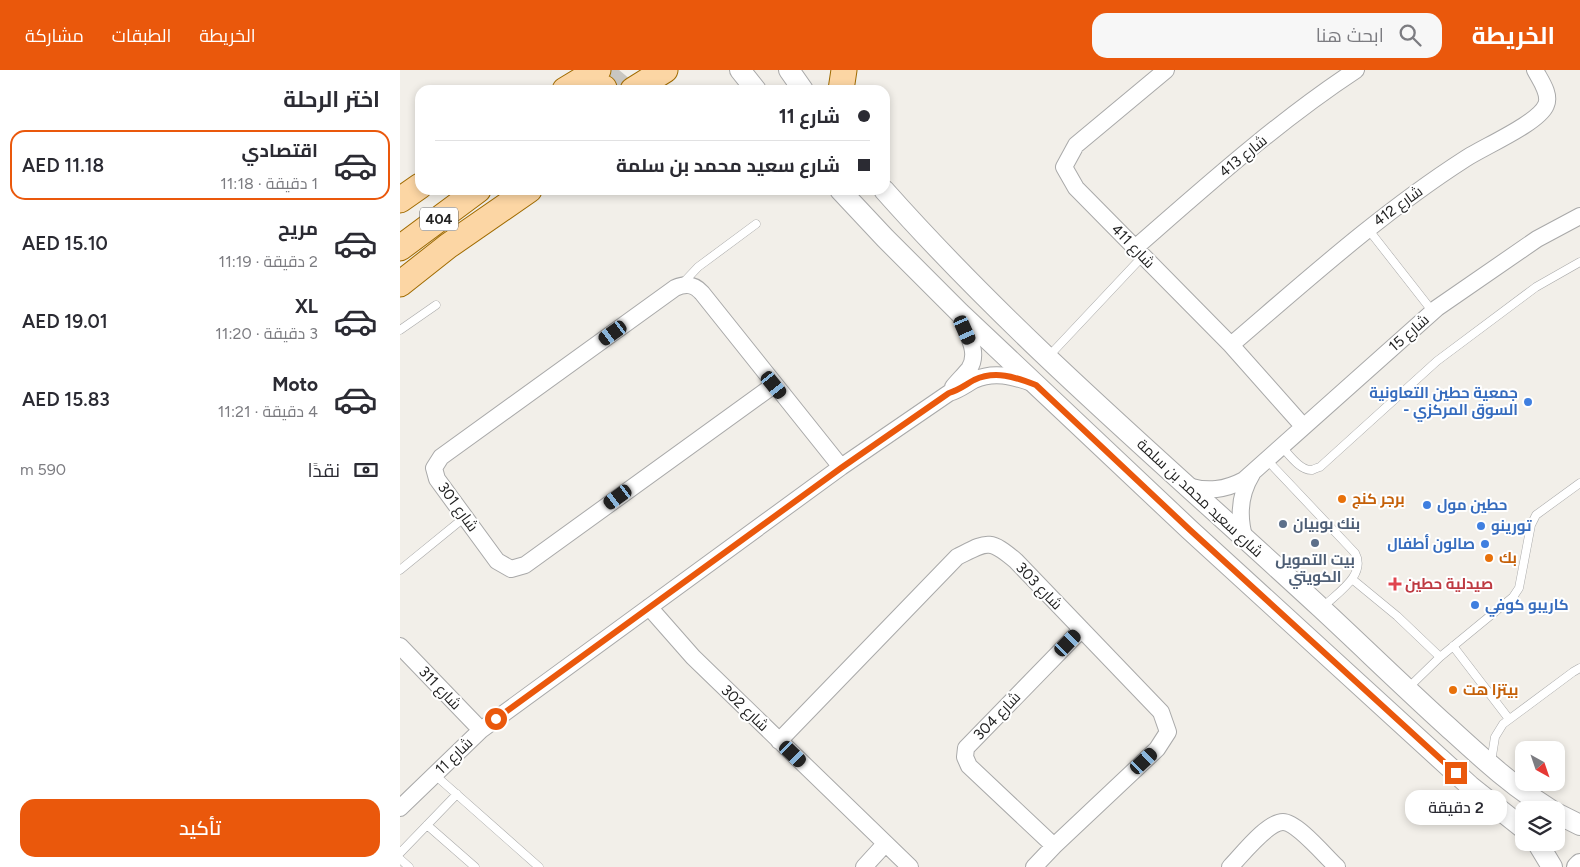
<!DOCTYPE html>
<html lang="ar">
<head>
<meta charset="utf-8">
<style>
	body { margin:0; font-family:Figtree,Cairo,sans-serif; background:#f7f7f7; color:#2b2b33; direction:rtl; height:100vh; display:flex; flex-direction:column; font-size:19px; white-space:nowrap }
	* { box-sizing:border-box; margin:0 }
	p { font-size:16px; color:#7c7c81 }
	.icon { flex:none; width:28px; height:28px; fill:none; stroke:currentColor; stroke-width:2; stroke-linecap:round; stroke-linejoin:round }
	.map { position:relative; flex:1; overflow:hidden; direction:ltr }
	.details { display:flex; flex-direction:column; background:#fff; width:400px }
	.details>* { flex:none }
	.hud { position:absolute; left:15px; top:15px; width:475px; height:110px; border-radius:15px; box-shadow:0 2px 8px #0003; direction:rtl; display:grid; align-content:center; height:110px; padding:0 20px; background:#fff }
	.needle { width:32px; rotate:140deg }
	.tools { position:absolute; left:1115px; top:671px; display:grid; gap:10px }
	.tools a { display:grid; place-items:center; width:50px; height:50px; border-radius:10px; background:#fff; box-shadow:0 2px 8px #0003; font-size:25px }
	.end { position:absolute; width:22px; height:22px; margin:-11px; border:6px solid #ea580c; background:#fff; box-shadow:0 0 0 2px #fff }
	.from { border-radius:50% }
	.bubble { position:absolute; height:35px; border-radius:15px; background:#fff; box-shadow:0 2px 8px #0003; font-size:16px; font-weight:600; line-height:35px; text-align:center; direction:rtl }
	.car { position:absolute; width:15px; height:30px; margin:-15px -8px; border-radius:6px; box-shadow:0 0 4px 1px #0007; background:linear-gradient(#222 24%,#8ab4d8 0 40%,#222 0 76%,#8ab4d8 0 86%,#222 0) }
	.hud b { display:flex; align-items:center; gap:18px; height:48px; font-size:19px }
	.hud b+b { border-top:1px solid #e1e1e2 }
	.hud i { width:12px; height:12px; background:#2b2b33 }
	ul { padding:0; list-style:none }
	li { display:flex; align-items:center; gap:15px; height:70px; margin:0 10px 8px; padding:0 10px; border:2px solid transparent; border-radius:15px }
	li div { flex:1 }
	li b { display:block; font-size:19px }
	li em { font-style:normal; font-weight:600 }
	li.current { border-color:#ea580c }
	li>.icon { width:45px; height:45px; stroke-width:1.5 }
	h2 { padding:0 20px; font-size:22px; line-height:60px }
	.pay { display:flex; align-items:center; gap:12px; height:55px; padding:0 20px; font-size:19px }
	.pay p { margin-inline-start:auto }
	.button { display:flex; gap:10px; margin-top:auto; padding:10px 20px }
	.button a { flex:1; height:58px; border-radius:15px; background:#ea580c; color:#fff; font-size:20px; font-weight:600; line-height:58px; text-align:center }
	header { display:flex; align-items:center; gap:30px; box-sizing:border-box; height:70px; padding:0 25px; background:#ea580c; color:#fff }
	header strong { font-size:24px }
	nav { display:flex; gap:28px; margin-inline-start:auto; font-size:18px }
	.search { width:350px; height:45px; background:#f7f7f7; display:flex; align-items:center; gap:12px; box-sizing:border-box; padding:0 18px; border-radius:15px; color:#7c7c81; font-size:19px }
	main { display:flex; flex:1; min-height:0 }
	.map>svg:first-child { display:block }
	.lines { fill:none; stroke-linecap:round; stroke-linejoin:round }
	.primary-tunnel { stroke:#c8c6c1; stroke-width:25; stroke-dasharray:25 12; stroke-linecap:butt }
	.service-casing { stroke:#a9a9a9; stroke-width:9 }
	.minor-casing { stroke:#a9a9a9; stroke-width:18 }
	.tertiary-casing { stroke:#a9a9a9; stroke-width:22 }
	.primary-casing { stroke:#a06b00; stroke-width:27 }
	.service { stroke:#fff; stroke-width:8 }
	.minor { stroke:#fff; stroke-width:16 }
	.tertiary { stroke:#fff; stroke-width:20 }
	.primary { stroke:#fcd6a4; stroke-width:25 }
	.route { stroke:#ea580c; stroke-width:6 }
	.shop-dot { fill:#3f7fe0; stroke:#fff; stroke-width:2 }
	.food-dot { fill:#e8710a; stroke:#fff; stroke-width:2 }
	.service-dot { fill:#5c6f8a; stroke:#fff; stroke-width:2 }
	.health-dot { fill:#e0444e; stroke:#fff; stroke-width:2 }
	.labels { text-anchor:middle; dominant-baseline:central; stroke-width:4; stroke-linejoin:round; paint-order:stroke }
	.shield { fill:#fff; stroke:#646464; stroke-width:1 }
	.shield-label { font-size:14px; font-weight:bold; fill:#222 }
	.street-label { font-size:15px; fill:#222; stroke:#fff }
	.shop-label { font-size:15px; font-weight:bold; fill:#366cbe; stroke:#fff; text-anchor:start }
	.food-label { font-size:15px; font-weight:bold; fill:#c56008; stroke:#fff; text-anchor:start }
	.service-label { font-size:15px; font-weight:bold; fill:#4e5e75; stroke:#fff; text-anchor:start }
	.health-label { font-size:15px; font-weight:bold; fill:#be3a42; stroke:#fff; text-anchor:start }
</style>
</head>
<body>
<header>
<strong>الخريطة</strong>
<div class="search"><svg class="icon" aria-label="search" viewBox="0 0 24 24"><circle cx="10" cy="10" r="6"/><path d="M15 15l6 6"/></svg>ابحث هنا</div>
<nav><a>الخريطة</a><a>الطبقات</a><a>مشاركة</a></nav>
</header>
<main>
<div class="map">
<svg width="1180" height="797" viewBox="0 0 1180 797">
	<rect width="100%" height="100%" fill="#f2efe9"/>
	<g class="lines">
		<path class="primary-tunnel" d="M204 18 219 0"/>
		<defs>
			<path id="service" d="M968 159 1033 242
				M283 213 298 197 356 154
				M0 260 36 235
				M648 287 743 186
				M881 376C888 383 900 401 912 400 912 400 919 397 920 397L1037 291 1136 217 1180 192
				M867 390 955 483C967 505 937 523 923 537
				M0 500 65 447
				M952 509 997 546 1040 587
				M1053 576 1109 649
				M1007 619 1040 587 1113 527 1119 518 1131 455 1136 445 1180 413
				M1091 692 1095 667 1103 654 1173 602 1180 598
				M35 705 139 797
				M27 755 75 797
				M0 783 57 724
				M0 789 9 797"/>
			<path id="minor" d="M766 0 676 75 664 97 676 118 831 275 903 356
				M735 178C806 116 877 52 956 0
				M831 275C907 210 981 143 1065 89 1083 77 1139 53 1146 35 1151 24 1140 10 1135 0
				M374 315 125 495 111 499 97 491 37 409 34 398 41 387 275 218C286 213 294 214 302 223L441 397
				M553 317C558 311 564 305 569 299 581 281 564 261 560 243
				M787 416C808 422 825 420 844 410L1037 238 1137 169 1180 146
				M845 470C838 447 839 425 852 404
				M249 537 293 587 510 797
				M0 576 81 660
				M379 671 557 487C587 472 589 468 616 491L761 642 768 662 757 679 654 776 634 797
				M0 738 81 660 441 397 549 323C559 320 565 315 574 310 594 301 612 306 632 313
				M654 776 569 696 565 687 566 678 681 560
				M464 797 485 774
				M830 797C841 786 867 752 883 752 897 752 926 787 937 797"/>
			<path id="tertiary" d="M340 0 356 20
				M389 0 403 20
				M440 120 485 168 560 243 790 460 1070 716 1124 759
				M484 120C618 271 773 401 921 538 964 578 1005 618 1048 657 1082 688 1112 716 1151 740
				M1156 743 1180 755
				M1137 772 1152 797
				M1177 797 1180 794"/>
			<path id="primary" d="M165 20 198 0
				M203 20 204 18
				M233 20 265 0
				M441 20 444 0
				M0 130 20 116
				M0 178 78 120
				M0 214 48 176 129 120"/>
		</defs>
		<use href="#service" class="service-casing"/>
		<use href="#minor" class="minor-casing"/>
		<use href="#tertiary" class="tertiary-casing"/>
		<use href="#primary" class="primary-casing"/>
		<use href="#service" class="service"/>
		<use href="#minor" class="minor"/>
		<use href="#tertiary" class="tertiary"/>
		<use href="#primary" class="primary"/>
	</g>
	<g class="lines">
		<path class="route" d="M96 649 441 398 549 323C559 320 565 315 574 310 595 300 615 307 636 315L790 460 1056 703"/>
	</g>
	<g class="shop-dot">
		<circle cx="1128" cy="332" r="5"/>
		<circle cx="1027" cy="435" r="5"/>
		<circle cx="1081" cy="456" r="5"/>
		<circle cx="1085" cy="474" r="5"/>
		<circle cx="1075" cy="535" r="5"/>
	</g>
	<g class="food-dot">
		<circle cx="942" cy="429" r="5"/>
		<circle cx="1089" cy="488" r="5"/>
		<circle cx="1053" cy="620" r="5"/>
	</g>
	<g class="service-dot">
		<circle cx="883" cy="454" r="5"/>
		<circle cx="915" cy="473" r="5"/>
	</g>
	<path class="health-dot" d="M992.5 506.5h5v5h5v5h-5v5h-5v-5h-5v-5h5z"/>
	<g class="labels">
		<rect class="shield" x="20" y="137.5" width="38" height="23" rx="4"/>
		<g class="shield-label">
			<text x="39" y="149">404</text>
		</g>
		<g class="street-label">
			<text transform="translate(843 86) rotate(-39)">شارع 413</text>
			<text transform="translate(998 136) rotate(-36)">شارع 412</text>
			<text transform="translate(733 176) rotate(46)">شارع 411</text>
			<text transform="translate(1009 263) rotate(-41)">شارع 15</text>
			<text transform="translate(800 428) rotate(43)">شارع سعيد محمد بن سلمة</text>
			<text transform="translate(58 437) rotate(54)">شارع 301</text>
			<text transform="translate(639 516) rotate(46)">شارع 303</text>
			<text transform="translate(40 618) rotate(46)">شارع 311</text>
			<text transform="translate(345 638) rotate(44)">شارع 302</text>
			<text transform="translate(597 646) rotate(-46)">شارع 304</text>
			<text transform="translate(54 686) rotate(-44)">شارع 11</text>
		</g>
		<g class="shop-label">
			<text x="1118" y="323" text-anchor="end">جمعية حطين التعاونية<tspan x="1118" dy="17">- السوق المركزي</tspan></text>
			<text x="1037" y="435">حطين مول</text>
			<text x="1091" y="456">تورينو</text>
			<text x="1075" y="474" text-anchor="end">صالون أطفال</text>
			<text x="1085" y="535">كاريبو كوفي</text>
		</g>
		<g class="food-label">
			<text x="952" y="429">برجر كنج</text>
			<text x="1099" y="488">بك</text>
			<text x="1063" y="620">بيتزا هت</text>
		</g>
		<g class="service-label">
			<text x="893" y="454">بنك بوبيان</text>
			<text x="915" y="490" text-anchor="middle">بيت التمويل<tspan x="915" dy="17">الكويتي</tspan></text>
		</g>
		<g class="health-label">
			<text x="1005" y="514">صيدلية حطين</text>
		</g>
	</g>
</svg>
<div class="tools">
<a><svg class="needle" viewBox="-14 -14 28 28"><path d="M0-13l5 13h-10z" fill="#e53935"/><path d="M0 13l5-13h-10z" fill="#7c7c81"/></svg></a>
<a><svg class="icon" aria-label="layers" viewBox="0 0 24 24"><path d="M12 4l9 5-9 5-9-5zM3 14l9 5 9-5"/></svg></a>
</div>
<i class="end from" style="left:96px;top:649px"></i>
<i class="end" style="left:1056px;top:703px"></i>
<div class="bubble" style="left:1005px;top:720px;width:102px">2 دقيقة</div>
<i class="car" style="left:565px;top:260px;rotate:156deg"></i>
<i class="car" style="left:213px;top:263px;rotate:234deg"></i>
<i class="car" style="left:374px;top:315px;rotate:141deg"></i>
<i class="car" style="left:218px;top:427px;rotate:234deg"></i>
<i class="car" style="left:668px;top:573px;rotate:44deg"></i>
<i class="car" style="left:393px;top:684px;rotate:134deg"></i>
<i class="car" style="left:744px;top:691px;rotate:47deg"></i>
<div class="hud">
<b><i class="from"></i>شارع 11</b>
<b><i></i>شارع سعيد محمد بن سلمة</b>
</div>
</div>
<section class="details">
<h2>اختر الرحلة</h2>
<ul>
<li class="current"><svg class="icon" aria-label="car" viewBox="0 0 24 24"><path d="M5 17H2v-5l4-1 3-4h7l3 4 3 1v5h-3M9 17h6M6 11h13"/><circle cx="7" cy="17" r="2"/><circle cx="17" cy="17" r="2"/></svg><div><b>اقتصادي</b><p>1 دقيقة · 11:18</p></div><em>AED 11.18</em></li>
<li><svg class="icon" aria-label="car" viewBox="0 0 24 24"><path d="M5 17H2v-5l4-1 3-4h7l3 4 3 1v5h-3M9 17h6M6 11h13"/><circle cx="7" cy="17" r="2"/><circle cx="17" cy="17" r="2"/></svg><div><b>مريح</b><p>2 دقيقة · 11:19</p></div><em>AED 15.10</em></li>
<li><svg class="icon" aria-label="car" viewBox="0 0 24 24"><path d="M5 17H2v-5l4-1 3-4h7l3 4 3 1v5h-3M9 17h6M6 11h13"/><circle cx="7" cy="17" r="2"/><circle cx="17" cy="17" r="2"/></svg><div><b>XL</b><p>3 دقيقة · 11:20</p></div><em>AED 19.01</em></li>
<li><svg class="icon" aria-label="car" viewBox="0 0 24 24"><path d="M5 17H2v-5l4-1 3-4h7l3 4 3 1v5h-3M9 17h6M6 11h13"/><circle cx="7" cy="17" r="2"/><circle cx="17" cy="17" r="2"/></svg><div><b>Moto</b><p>4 دقيقة · 11:21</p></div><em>AED 15.83</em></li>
</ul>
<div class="pay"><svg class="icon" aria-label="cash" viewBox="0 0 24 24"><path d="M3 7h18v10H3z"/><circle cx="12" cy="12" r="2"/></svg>نقدًا<p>590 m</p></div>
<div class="button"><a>تأكيد</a></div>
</section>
</main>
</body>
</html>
